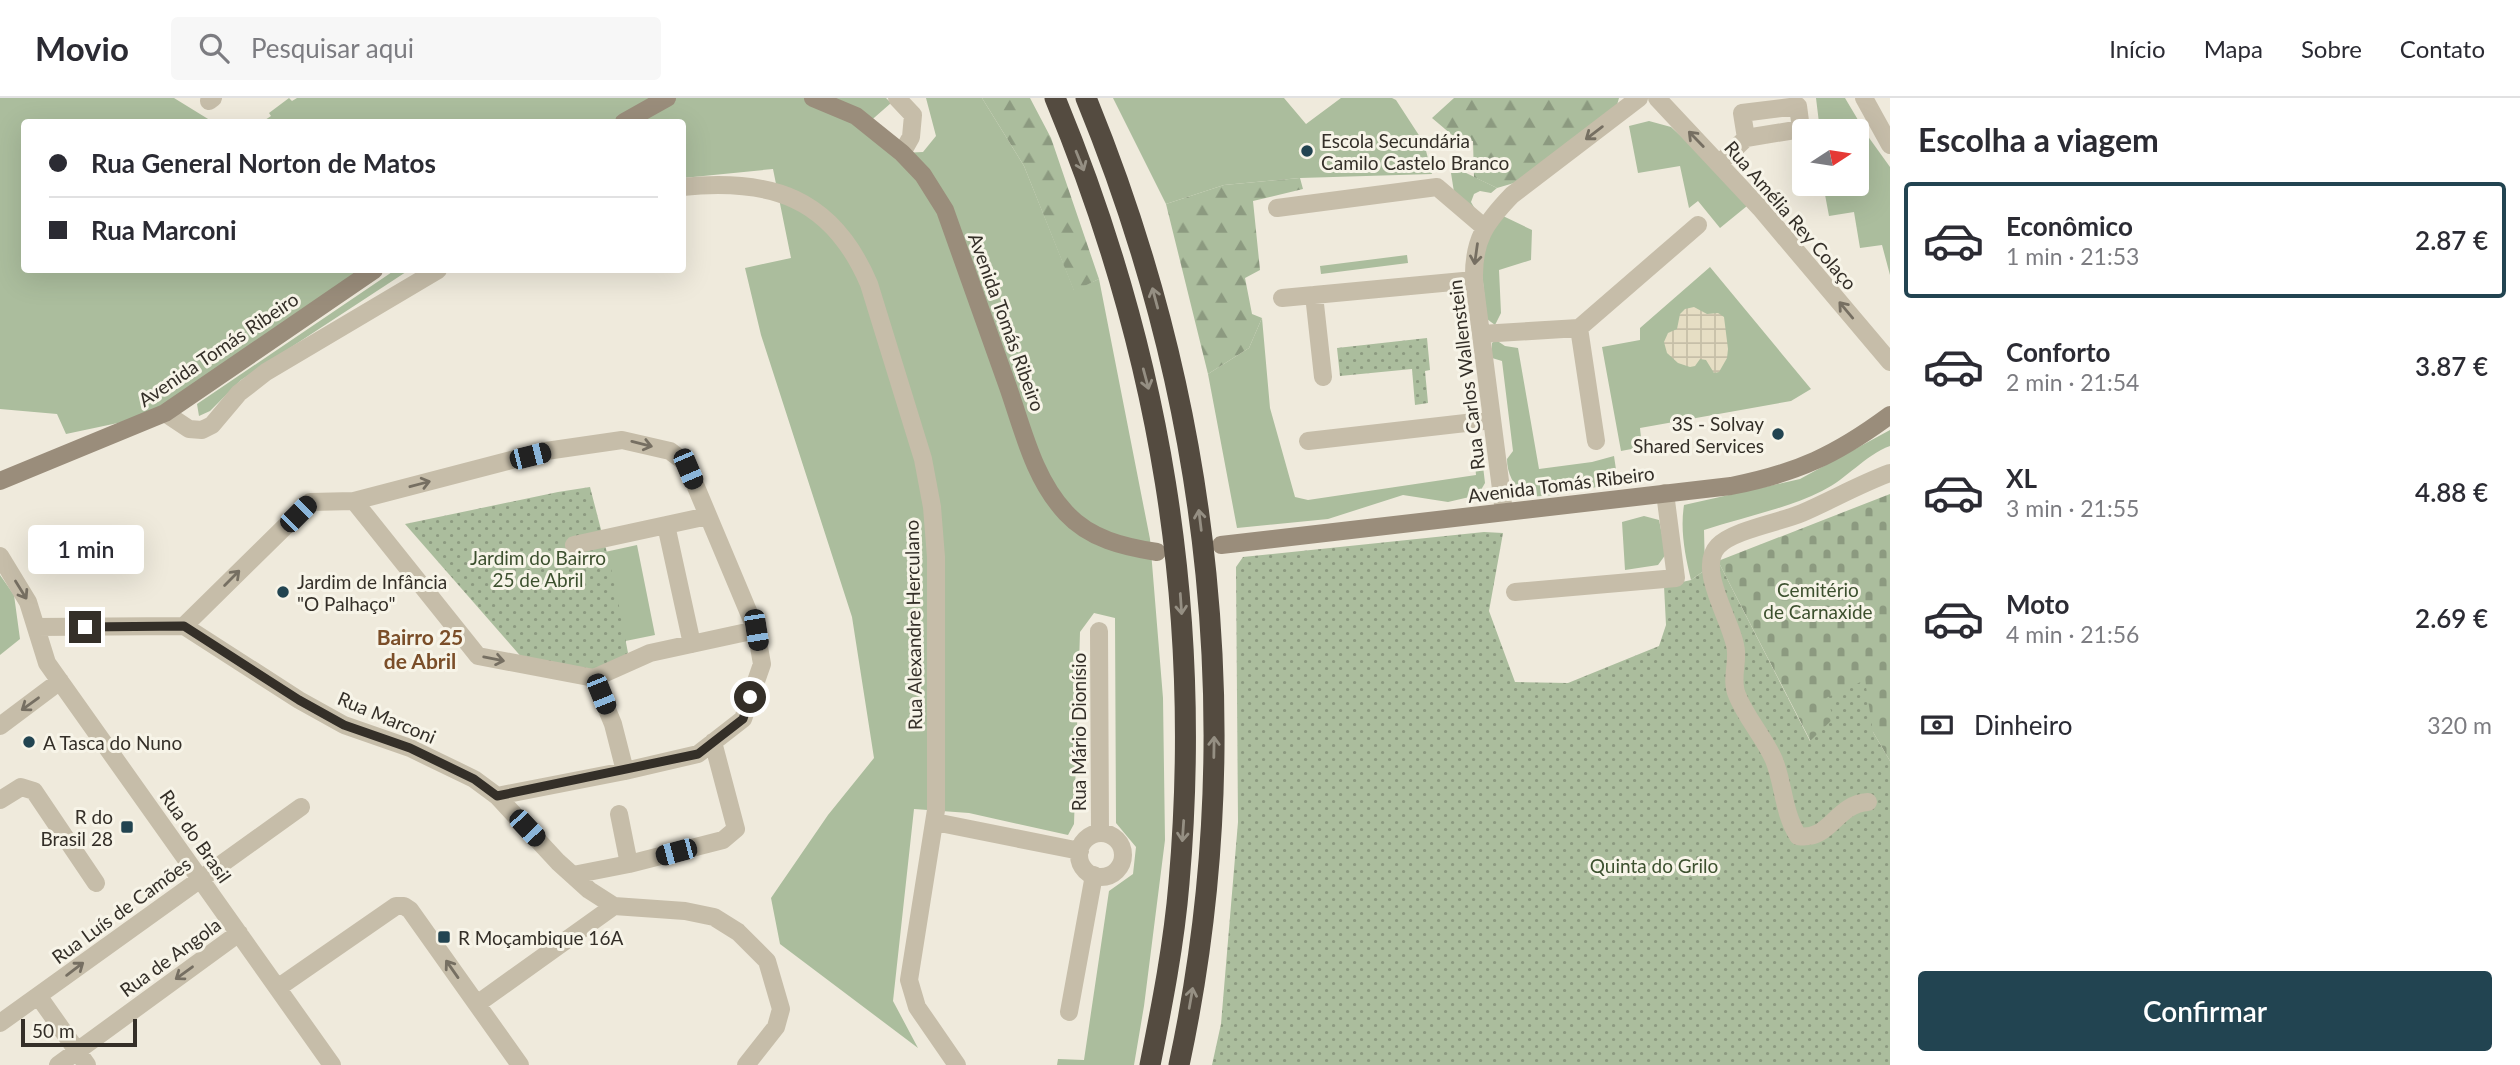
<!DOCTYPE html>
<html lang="pt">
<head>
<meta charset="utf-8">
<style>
	body { margin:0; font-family:Lato,sans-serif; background:#f7f7f7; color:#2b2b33; height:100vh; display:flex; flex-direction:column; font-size:26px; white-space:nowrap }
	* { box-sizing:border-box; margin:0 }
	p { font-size:23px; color:#7c7c81 }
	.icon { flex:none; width:38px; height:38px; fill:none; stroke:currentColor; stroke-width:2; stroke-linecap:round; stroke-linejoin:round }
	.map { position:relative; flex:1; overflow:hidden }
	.panel { display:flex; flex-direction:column; background:#fff; width:630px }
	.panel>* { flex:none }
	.hud { position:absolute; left:21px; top:21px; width:665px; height:154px; border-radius:7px; box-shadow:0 7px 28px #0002; display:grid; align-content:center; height:154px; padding:0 28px; background:#fff }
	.needle { width:46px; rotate:78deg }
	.tools { position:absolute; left:1792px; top:21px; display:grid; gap:14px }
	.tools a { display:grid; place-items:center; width:77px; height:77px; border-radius:7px; background:#fff; box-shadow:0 7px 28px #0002; font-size:35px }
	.scale { position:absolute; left:21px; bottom:18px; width:116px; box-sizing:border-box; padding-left:7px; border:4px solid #342f28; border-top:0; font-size:19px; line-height:24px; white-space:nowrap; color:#342f28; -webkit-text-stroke:5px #f7f4e8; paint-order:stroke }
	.end { position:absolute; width:32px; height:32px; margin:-16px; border:9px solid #342f28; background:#fff; box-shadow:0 0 0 4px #fff }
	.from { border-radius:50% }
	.bubble { position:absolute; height:49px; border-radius:7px; background:#fff; box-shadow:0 7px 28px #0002; font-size:23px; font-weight:600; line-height:49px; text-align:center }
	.car { position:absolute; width:21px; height:42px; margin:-21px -10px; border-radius:9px; box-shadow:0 0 5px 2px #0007; background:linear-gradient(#222 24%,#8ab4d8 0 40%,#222 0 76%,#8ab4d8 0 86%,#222 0) }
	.hud b { display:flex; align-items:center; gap:24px; height:66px; font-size:26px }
	.hud b+b { border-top:2px solid #e1e1e2 }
	.hud i { width:18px; height:18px; background:#2b2b33 }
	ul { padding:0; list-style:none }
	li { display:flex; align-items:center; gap:21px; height:116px; margin:0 14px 10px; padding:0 14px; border:4px solid transparent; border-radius:7px }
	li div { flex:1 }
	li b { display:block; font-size:26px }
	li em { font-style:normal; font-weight:600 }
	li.active { border-color:#224451 }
	li>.icon { width:63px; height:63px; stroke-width:1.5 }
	h2 { padding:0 28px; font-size:32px; line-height:84px }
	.pay { display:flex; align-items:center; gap:18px; height:77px; padding:0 28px; font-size:26px }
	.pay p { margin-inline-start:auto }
	.primary-button { display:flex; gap:14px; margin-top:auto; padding:14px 28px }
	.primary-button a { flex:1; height:80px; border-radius:7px; background:#224451; color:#fff; font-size:28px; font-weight:600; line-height:80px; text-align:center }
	header { display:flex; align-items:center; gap:42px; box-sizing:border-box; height:98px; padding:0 35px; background:#fff; border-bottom:2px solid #e1e1e2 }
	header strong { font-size:33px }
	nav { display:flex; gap:38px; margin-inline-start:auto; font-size:24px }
	.search { width:490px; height:63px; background:#f7f7f7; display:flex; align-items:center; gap:18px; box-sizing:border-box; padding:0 24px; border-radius:7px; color:#7c7c81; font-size:26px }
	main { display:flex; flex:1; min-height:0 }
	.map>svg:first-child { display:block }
	.grass { fill:#abbd9d }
	.forest { fill:url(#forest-firs) }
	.cemetery { fill:url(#cemetery-stones) }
	.park { fill:url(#park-dots) }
	.plaza { fill:url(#plaza-grid) }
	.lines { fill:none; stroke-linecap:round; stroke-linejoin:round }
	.street { stroke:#c6bda9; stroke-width:18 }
	.secondary { stroke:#9a8d7b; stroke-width:18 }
	.highway { stroke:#544b40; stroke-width:21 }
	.oneway { stroke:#766f62 }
	.oneway2 { stroke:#958f83 }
	.route { stroke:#342f28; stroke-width:9 }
	.poi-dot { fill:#224451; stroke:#f7f4e8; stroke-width:2.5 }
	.labels { text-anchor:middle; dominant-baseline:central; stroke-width:6; stroke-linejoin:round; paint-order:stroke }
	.poi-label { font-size:19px; fill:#342f28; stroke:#f7f4e8; text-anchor:start }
	.street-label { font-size:19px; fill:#342f28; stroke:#f7f4e8 }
	.park-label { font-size:19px; fill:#3c502e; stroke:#f7f4e8 }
	.neighbourhood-label { font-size:21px; font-weight:bold; fill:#7b4e29; stroke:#f7f4e8 }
</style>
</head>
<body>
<header>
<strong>Movio</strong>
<div class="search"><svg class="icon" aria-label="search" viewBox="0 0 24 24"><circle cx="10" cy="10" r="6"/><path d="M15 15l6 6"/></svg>Pesquisar aqui</div>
<nav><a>Início</a><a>Mapa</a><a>Sobre</a><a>Contato</a></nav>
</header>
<main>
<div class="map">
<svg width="1890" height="967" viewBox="0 0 1890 967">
	<defs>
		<pattern id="forest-firs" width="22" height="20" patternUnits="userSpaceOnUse" patternTransform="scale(1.75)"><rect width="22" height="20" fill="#abbd9d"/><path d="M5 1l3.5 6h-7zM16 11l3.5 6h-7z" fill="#8c9a80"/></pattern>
		<pattern id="cemetery-stones" width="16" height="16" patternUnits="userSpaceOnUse" patternTransform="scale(1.75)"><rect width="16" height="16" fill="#abbd9d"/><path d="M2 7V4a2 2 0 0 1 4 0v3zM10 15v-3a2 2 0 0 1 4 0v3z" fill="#8c9a80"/></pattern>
		<pattern id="park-dots" width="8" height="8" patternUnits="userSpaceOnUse" patternTransform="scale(1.75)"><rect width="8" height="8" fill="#abbd9d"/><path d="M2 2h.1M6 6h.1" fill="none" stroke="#8c9a80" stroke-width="1.8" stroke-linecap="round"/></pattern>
		<pattern id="plaza-grid" width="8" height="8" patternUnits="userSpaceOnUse" patternTransform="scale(1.75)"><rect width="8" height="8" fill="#e6dec4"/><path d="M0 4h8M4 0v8" fill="none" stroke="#c6bfa8"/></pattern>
	</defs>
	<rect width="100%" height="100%" fill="#efeadc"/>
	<path class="grass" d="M0 0H174L213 24H24V172H374L165 315 66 336 57 316 0 311Z
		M289 0 292 3 297 0H886L891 5 867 26 902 55 923 54 936 38 926 0H982L1024 68 1074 192 1099 181 1150 441 1163 600 1165 742 1144 908 1134 967H1057L1058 961 1084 962 1109 793 1133 776 1136 749 1116 725 1115 520 1094 515 1080 534 1074 726 1068 737 969 715 914 711 893 903 918 950 780 846 771 800 828 717 874 660 852 519 761 237 745 170 791 160 773 71 683 80 682 24H262L271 18 269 15Z
		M1113 0H1284L1306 26 1341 0H1392L1396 2 1424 45 1432 76 1300 80 1224 87 1166 106Z
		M1816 0H1845L1867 37 1890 69V177L1882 147 1860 150 1854 114 1829 118 1823 86H1857V33H1820Z
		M1649 23 1671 29 1708 63 1747 108 1720 130 1698 103 1689 110 1680 68 1638 75 1629 28Z
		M1462 73 1497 90 1491 95 1480 93 1474 96 1471 104 1475 111 1454 94 1451 75Z
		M1503 118 1532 132 1531 162 1499 172 1501 215 1495 227 1487 221 1480 157 1488 136Z
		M1407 157 1408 165 1321 176 1320 168Z
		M1710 169 1811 291 1791 303 1640 330 1642 349 1621 353 1602 249 1640 242V230Z
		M395 172H409L241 282 210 313 199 318 197 306Z
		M1262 220 1270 310 1295 399 1308 402 1476 377 1473 344 1480 343 1485 385 1478 397 1448 404 1403 397 1328 421 1237 430 1208 276 1249 250Z
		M1496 242 1505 248 1518 250 1539 371 1592 364 1614 358 1618 385C1599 388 1550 400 1534 398 1516 395 1507 377 1507 361L1513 353 1502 263 1492 260V245Z
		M1890 332V348C1865 357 1847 381 1822 393 1786 411 1743 419 1704 432L1705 472 1691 482C1685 457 1680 432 1684 407L1800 381Z
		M1644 418 1659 422 1666 456 1658 467 1625 472 1622 424Z
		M637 447 655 537 601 548 582 459Z
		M0 477 14 497 20 541 0 557Z"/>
	<path class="forest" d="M982 0H1030L1051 40 1099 181 1074 193 1024 68Z
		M1454 0H1619L1617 7 1514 85 1497 90 1474 79 1473 43 1458 42 1432 20Z
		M1300 80 1303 91 1253 103 1260 172 1245 180 1252 216 1262 220 1249 250 1208 276 1166 106 1224 87Z"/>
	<path class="cemetery" d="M1890 396V663L1873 634 1835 620 1811 644 1718 463Z"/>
	<path class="park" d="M1427 240 1430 272 1425 273 1428 305 1415 307 1412 271 1340 278 1337 250Z
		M590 389 614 482 628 555 613 576 524 562 405 426 558 394Z
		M1484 434 1503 435 1489 513 1515 584 1568 585 1659 548 1666 527 1664 488 1691 482 1718 463 1810 643 1834 620 1826 600 1865 582 1873 634 1890 663V967H1212L1221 926 1238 724 1236 469 1243 459Z"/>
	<path class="plaza" d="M1694 209 1707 216 1718 215 1724 219 1728 251 1727 260 1719 274 1714 275 1706 262 1700 261 1695 268 1690 269 1678 265 1667 255 1664 244 1668 235 1677 231 1680 216 1685 211Z"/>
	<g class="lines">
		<path class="street" d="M897 0 913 17 911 39 902 55
			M1657 0 1760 110 1890 264
			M1864 0 1890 47
			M209 3 213 0
			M1720 65 1746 40 1742 15 1798 8 1801 31 1746 40
			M682 89C771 80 832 99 869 186L923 361 932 409 936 459V712L909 882 917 909 957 967
			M1277 110 1437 89 1485 130
			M1282 200 1314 197
			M1579 230 1596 343
			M1481 236 1579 230 1698 127
			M1323 279 1314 197 1474 182
			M165 315 189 331 202 332 212 327 239 295 266 274 438 172
			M1308 343 1492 322
			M354 403 478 558 594 580 613 626 625 673
			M1504 414 1474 182C1473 142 1485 125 1512 97L1639 0
			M666 427 692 546
			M574 447 708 418
			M0 458 28 504 47 565 332 967
			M1515 494 1676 480 1665 395
			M184 528 310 404 354 403 546 353 622 342 670 353 686 365 756 532 762 566 743 621 698 656 625 673 497 698
			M36 529 184 528 299 602 344 627 410 650 474 681 497 698 558 764 589 792 614 808 685 813 714 819 738 834 767 863 781 911 776 929 746 967
			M1099 533 1100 735
			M594 580 650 555 756 532
			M0 628 60 583
			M0 702 21 689 34 693 96 785
			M1868 704C1835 706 1831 743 1798 738 1783 714 1784 687 1774 662 1764 639 1746 620 1737 597 1731 583 1737 568 1736 554 1735 527 1695 472 1718 448 1733 432 1781 424 1802 415 1832 402 1860 386 1890 375
			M619 716 629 766
			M935 724 1080 753
			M1079 757a22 22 0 1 1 44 0a22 22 0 1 1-44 0Z
			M573 777 629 766 723 742 736 731 713 644
			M279 889 396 808H404L410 812 520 967
			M39 899 87 967
			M477 906 614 808
			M1069 914 1094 777
			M0 925 301 709
			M58 967 239 835"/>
		<path class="secondary" d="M813 0 856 18 902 55 923 77 945 112C966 171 987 230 1008 289 1023 332 1034 381 1066 415 1090 441 1124 449 1157 454
			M624 24 667 0
			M0 383 165 315 374 172
			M1221 447 1731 388C1797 375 1836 357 1890 317"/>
		<path class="highway" d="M1055 0C1160 253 1203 511 1179 785 1174 846 1162 907 1150 967
			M1086 0C1212 307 1249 641 1179 967"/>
	</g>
	<defs><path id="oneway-shaft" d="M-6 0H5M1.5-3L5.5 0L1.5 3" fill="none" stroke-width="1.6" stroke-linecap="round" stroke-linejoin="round" transform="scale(1.75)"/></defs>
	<g class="oneway">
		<use href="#oneway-shaft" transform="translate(1594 35) rotate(143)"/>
		<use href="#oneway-shaft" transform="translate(1696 41) rotate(-134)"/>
		<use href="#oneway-shaft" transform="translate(1476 156) rotate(98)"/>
		<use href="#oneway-shaft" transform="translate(1846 212) rotate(-130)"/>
		<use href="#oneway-shaft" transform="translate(642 346) rotate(14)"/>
		<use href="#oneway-shaft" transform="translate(420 386) rotate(-15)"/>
		<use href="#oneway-shaft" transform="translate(232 480) rotate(-45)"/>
		<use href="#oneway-shaft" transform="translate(21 492) rotate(58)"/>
		<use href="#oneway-shaft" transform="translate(494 561) rotate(11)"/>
		<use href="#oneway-shaft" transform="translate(30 606) rotate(144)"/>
		<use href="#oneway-shaft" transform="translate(75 871) rotate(-37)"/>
		<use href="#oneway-shaft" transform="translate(452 871) rotate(-125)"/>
		<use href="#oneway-shaft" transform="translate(184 875) rotate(144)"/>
	</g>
	<g class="oneway2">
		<use href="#oneway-shaft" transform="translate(1080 63) rotate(68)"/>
		<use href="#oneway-shaft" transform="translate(1155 200) rotate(-105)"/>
		<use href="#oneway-shaft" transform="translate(1146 281) rotate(75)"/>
		<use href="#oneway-shaft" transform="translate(1200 422) rotate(-97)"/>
		<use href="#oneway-shaft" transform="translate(1181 506) rotate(86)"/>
		<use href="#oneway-shaft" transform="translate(1214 649) rotate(-89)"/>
		<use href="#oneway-shaft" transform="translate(1183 733) rotate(94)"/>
		<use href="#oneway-shaft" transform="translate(1191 900) rotate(-80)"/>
	</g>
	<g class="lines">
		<path class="route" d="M85 529 184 528 299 602 344 627 410 650 474 681 497 698 698 656 743 621 750 599"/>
	</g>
	<g class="poi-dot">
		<circle cx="1307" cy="53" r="7"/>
		<circle cx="1778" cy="336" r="7"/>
		<circle cx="283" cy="494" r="7"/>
		<circle cx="29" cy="644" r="7"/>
		<rect x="120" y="722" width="14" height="14" rx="3.5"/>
		<rect x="437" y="832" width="14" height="14" rx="3.5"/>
	</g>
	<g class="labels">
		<g class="poi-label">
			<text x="1321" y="42">Escola Secundária<tspan x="1321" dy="22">Camilo Castelo Branco</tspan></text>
			<text x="1764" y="325" text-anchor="end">3S - Solvay<tspan x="1764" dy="22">Shared Services</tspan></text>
			<text x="297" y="483">Jardim de Infância<tspan x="297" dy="22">"O Palhaço"</tspan></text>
			<text x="43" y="644">A Tasca do Nuno</text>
			<text x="113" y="718" text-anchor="end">R do<tspan x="113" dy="22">Brasil 28</tspan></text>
			<text x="458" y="839">R Moçambique 16A</text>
		</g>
		<g class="street-label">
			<text transform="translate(1791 117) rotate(49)">Rua Amélia Rey Colaço</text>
			<text transform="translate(1007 224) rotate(70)">Avenida Tomás Ribeiro</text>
			<text transform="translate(218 251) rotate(-34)">Avenida Tomás Ribeiro</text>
			<text transform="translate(1466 277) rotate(-97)">Rua Carlos Wallenstein</text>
			<text transform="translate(1561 386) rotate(-7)">Avenida Tomás Ribeiro</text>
			<text transform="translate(913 527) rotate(-91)">Rua Alexandre Herculano</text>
			<text transform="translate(387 619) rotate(23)">Rua Marconi</text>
			<text transform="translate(1078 634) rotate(-90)">Rua Mário Dionísio</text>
			<text transform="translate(196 738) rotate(55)">Rua do Brasil</text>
			<text transform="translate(121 812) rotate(-36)">Rua Luís de Camões</text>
			<text transform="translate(170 859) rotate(-36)">Rua de Angola</text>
		</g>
		<g class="park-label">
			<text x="538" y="459">Jardim do Bairro<tspan x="538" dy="22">25 de Abril</tspan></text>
			<text x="1818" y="491">Cemitério<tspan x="1818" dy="22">de Carnaxide</tspan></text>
			<text x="1654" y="767">Quinta do Grilo</text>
		</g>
		<g class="neighbourhood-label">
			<text x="420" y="538">Bairro 25<tspan x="420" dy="24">de Abril</tspan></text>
		</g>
	</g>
</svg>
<div class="tools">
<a><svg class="needle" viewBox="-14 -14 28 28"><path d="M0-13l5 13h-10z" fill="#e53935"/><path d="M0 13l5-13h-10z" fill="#7c7c81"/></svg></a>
</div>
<div class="scale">50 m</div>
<i class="end from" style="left:750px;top:599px"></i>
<i class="end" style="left:85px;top:529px"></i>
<div class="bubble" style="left:28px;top:427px;width:116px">1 min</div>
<i class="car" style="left:530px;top:358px;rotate:76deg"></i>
<i class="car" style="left:688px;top:371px;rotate:157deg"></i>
<i class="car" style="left:298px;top:416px;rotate:45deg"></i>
<i class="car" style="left:756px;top:532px;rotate:171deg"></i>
<i class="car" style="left:601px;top:596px;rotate:158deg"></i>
<i class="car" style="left:527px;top:730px;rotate:137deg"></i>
<i class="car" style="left:676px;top:754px;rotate:255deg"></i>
<div class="hud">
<b><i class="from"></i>Rua General Norton de Matos</b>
<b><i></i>Rua Marconi</b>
</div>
</div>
<section class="panel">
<h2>Escolha a viagem</h2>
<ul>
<li class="active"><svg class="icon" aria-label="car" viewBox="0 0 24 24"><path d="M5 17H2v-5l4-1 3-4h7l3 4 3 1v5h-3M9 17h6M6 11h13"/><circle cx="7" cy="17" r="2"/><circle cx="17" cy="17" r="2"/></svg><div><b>Econômico</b><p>1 min · 21:53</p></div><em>2.87 €</em></li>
<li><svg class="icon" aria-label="car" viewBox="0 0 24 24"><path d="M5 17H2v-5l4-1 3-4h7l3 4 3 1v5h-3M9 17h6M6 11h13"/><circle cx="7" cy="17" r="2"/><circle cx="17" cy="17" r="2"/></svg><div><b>Conforto</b><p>2 min · 21:54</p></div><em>3.87 €</em></li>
<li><svg class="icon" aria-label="car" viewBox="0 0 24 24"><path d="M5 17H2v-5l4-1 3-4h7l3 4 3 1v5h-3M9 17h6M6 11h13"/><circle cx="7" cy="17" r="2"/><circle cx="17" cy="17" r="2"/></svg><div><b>XL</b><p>3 min · 21:55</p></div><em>4.88 €</em></li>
<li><svg class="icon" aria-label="car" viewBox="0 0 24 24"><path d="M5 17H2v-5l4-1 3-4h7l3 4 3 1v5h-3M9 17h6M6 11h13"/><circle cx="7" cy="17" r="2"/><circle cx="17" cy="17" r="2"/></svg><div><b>Moto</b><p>4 min · 21:56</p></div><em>2.69 €</em></li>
</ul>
<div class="pay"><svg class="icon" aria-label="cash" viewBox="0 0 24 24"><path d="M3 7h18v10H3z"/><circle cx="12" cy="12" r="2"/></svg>Dinheiro<p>320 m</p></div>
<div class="primary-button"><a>Confirmar</a></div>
</section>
</main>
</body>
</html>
